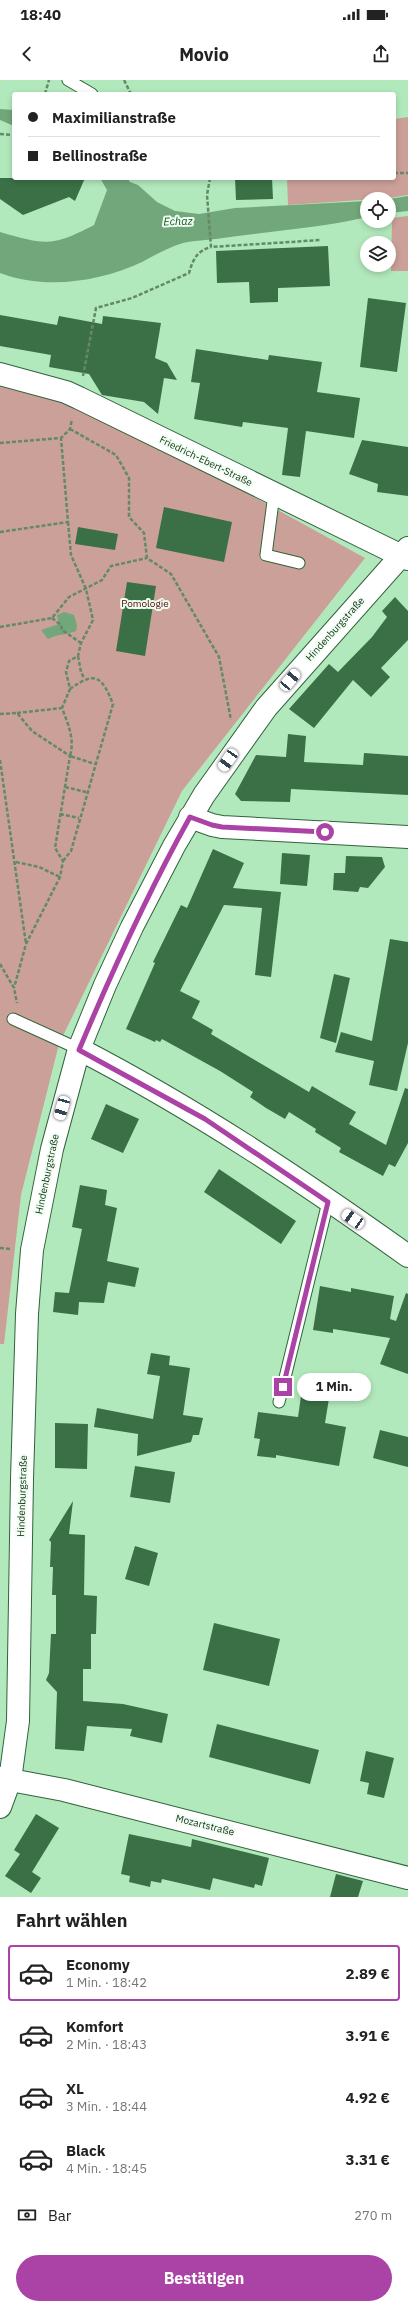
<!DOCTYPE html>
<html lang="de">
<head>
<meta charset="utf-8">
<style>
	body { margin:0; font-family:"IBM Plex Sans",sans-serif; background:#f2f2f2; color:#222; height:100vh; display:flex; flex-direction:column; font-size:15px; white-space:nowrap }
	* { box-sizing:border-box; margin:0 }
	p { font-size:13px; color:#767676 }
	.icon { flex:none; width:22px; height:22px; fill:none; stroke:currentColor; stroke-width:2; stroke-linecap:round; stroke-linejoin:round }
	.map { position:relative; height:1817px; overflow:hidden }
	.sheet { display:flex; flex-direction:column; background:#fff; flex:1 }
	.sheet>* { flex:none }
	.guide { position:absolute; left:12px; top:12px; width:384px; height:88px; border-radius:4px; box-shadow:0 2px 6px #0003; display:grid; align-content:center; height:88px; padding:0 16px; background:#fff }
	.buttons { position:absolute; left:360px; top:112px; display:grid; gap:8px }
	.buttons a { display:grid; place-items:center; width:36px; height:36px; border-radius:50%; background:#fff; box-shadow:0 2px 6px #0003; font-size:20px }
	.end { position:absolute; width:18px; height:18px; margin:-9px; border:5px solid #ab43a6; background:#fff; box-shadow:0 0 0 2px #fff }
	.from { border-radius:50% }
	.bubble { position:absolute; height:28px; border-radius:14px; background:#fff; box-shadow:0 2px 6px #0003; font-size:13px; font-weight:700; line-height:28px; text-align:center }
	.car { position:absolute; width:12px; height:24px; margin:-12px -6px; border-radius:5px; box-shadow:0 0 3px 1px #0007; background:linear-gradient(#fff 24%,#345 0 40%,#fff 0 76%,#345 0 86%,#fff 0) }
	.guide b { display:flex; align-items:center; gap:14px; height:38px; font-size:15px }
	.guide b+b { border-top:1px solid #e0e0e0 }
	.guide i { width:10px; height:10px; background:#222 }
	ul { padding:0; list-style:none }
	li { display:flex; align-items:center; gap:12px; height:56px; margin:0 8px 6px; padding:0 8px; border:2px solid transparent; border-radius:4px }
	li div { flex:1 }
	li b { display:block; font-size:15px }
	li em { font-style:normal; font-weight:700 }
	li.current { border-color:#ab43a6 }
	li>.icon { width:36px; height:36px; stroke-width:1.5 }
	h2 { padding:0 16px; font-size:18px; line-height:48px }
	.pay { display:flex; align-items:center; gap:10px; height:44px; padding:0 16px; font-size:15px }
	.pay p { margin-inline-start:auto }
	.primary-button { display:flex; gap:8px; margin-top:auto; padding:8px 16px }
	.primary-button a { flex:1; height:46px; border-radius:24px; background:#ab43a6; color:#fff; font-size:16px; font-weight:700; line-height:46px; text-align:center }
	.status { display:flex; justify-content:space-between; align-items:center; height:28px; padding:0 20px; background:#fff; direction:ltr }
	.status svg { height:11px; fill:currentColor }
	header { display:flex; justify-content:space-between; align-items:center; height:52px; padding:0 16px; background:#fff; font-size:18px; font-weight:700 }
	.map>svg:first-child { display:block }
	.green { fill:#cba099 }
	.water { fill:#71a77b }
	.building { fill:#3b7046 }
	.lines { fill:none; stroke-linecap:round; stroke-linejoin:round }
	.lane-casing { stroke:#30633c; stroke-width:13 }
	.street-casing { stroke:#30633c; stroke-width:24 }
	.path { stroke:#63896a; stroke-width:2.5; stroke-dasharray:4 2; stroke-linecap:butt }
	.lane { stroke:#fff; stroke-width:11 }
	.street { stroke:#fff; stroke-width:22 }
	.route { stroke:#ab43a6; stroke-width:5 }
	.labels { text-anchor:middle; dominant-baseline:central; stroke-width:4; stroke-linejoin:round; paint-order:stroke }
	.street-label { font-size:10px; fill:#172c1b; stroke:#effff1 }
	.park-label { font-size:10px; fill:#560000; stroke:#effff1 }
	.water-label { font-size:11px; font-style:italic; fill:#0e4d22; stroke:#effff1 }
</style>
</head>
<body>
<div class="status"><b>18:40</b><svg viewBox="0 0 49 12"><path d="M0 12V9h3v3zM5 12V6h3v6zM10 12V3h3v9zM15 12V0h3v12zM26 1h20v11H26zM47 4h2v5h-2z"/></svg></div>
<header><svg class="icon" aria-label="back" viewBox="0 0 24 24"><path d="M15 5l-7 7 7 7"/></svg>Movio<svg class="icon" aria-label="share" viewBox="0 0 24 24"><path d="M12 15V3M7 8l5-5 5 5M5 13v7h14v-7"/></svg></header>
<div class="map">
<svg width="408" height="1817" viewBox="0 0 408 1817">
	<rect width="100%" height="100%" fill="#b2e9bc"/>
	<path class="green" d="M408 37V115L389 118 288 125 287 98H394V39Z
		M408 136V191H391L392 138Z
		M0 296 65 313 365 478 182 711 59 964 21 1115 4 1264H0Z"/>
	<path class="water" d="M0 29 14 30V46L0 40Z
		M100 98H127L130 102 138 105 157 122 175 131 199 134 235 128 367 121V137C320 148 271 151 223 158 210 160 196 160 183 163 169 167 155 175 142 182 99 202 45 210 0 193V152C45 165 52 167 94 145L107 110Z
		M408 116V131L389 133V119Z
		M64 532 74 535 77 545 76 551C66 555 57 554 48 559L41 550 59 544 57 535Z"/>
	<path class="building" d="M0 98H85L75 121 69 117 23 135 0 119Z
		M235 98H272L273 119 236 120Z
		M328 166 330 206 278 208V222L250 223 249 202 217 203 216 171Z
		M368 218 406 223 397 292 360 287Z
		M0 235 57 245 59 236 102 244 103 236 161 243 155 278 167 283 177 300 164 298 158 334 144 322 102 315 89 294 49 287 51 275 0 266Z
		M196 269 268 280 269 275 322 282 317 312 360 318 354 358 306 351 300 397 282 395 288 348 243 342 242 347 194 339 200 303 191 302Z
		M362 360 408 367V416L377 412 378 404 349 394Z
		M164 427 232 442 224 482 156 468Z
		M78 447 118 454 115 470 75 464Z
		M127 502 156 506 145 576 116 571Z
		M395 517 408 531V560L381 588 390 597 371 617 353 600 314 648 289 629 329 584 338 592 372 557 387 537 382 531Z
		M288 654 306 656 304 682 363 685 364 673 408 676V715L291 709 290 722 241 721 235 714 256 675 286 677Z
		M213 769 244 783 233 808 281 812 271 897 255 895 262 828 224 825 180 911 200 921 192 938 213 950 211 954 309 1012 312 1006 356 1032 349 1044 386 1065 405 1008 408 1009V1063L395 1087 389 1084 383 1096 339 1072 341 1068 315 1052 316 1049 289 1032 285 1039 266 1028 250 1017 253 1012 220 991 162 959 160 962 156 960 155 962 126 949 155 883 153 882 181 825 187 828Z
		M282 773 310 775 307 806 280 804Z
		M346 776 382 777 385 787 368 808 360 807 358 812 333 810 334 793H345Z
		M390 859 408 862V963L397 1011 369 1005 374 981 335 972 341 952 372 961Z
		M334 894 350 898 336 963 320 958Z
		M106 1024 139 1039 123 1073 91 1059Z
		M219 1089 296 1141 281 1164 204 1112Z
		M80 1105 107 1110 105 1125 117 1128 107 1181 139 1188 135 1207 108 1202 104 1223 79 1222 78 1235 53 1232 55 1212 69 1213 82 1149 72 1147Z
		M320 1206 351 1212V1208L394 1216 390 1239 396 1241 406 1213 408 1214V1294L380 1284 390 1258 333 1249V1253L313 1250Z
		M151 1273 170 1276 169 1285 190 1288 183 1335 203 1338 199 1355H193L191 1362 137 1376 138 1354 94 1347 97 1328 153 1339 160 1296 147 1294Z
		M303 1302 331 1306 325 1343 346 1347 339 1386 276 1375V1378L257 1376 260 1359 254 1358 258 1332 298 1337Z
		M55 1343 88 1344 87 1389 55 1388Z
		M380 1350 408 1357V1387L373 1378Z
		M135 1386 175 1392 170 1423 130 1417Z
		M73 1421 69 1454 85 1455 84 1515 97 1516 96 1554H91V1589H83V1621L123 1624 168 1634 162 1663 130 1656 132 1649 87 1646 84 1671 55 1669 57 1612 46 1600 49 1593 51 1554H56V1515H52L53 1487H50L51 1462 49 1460Z
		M135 1466 158 1473 149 1506 125 1499Z
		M214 1543 280 1559 269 1606 203 1590Z
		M217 1644 319 1670 310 1704 209 1677Z
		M366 1671 394 1678 384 1718 367 1714 369 1703 360 1701Z
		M36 1734 59 1748 32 1792 41 1798 31 1813 5 1796 20 1774 14 1770Z
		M129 1754 191 1767 192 1759 269 1778 262 1806 255 1804 254 1808 213 1798 210 1810 162 1799 161 1803 151 1801 150 1807 129 1802 130 1796 121 1794Z
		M336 1794 363 1801 358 1817H330Z"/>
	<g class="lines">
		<defs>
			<path id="lane" d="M68 0 92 14
				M274 414 266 475 299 483
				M13 939 79 969
				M279 1322 328 1122"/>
			<path id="street" d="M0 294 66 312 79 318 408 479
				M190 737 212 745 222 747 408 757
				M79 969C195 1029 303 1101 408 1176
				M0 1698 64 1710 408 1798
				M0 1727 10 1700 18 1641 22 1399 27 1234 32 1170 52 1069 79 969 105 905 132 847 174 766 204 715 266 628 408 468"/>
		</defs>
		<use href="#lane" class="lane-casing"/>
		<use href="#street" class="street-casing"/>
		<path class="path" d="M124 0 131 14
			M45 14 49 0
			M0 54 14 55
			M394 93H408
			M210 98 207 115 211 167 321 160
			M83 296 96 228 132 218 189 193C193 179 197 171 211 167
			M70 349 116 375 129 398V437L144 453 147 478 171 494 219 577 231 640
			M0 363 61 358 70 349 72 339
			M68 442 71 475 86 509 93 540 81 563 78 576 69 581 66 592 70 609 62 628C68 644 75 659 70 676L95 684
			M0 452 68 442 61 358
			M52 538 61 545 62 550 81 563
			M0 547 52 538 69 517 102 500 111 486 147 478
			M78 576 81 592 84 598
			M17 633 62 628
			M0 634 17 633 32 651 70 676 55 768 63 781 60 797 26 864 14 908
			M0 680 26 864
			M65 707 86 712
			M60 734 79 738
			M63 781 71 771 113 624C102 597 96 590 70 609
			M16 782 39 787 60 797
			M0 884 14 908 17 923
			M0 1168 11 1169"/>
		<use href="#lane" class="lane"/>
		<use href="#street" class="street"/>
	</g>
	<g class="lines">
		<path class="route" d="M283 1307 328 1122 205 1039 79 970C113 889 147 814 190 737L212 745 222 747 325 752"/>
	</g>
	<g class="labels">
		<g class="street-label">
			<text transform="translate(206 381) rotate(26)">Friedrich-Ebert-Straße</text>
			<text transform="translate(335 549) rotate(-48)">Hindenburgstraße</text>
			<text transform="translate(47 1094) rotate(-78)">Hindenburgstraße</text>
			<text transform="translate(22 1416) rotate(-88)">Hindenburgstraße</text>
			<text transform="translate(205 1745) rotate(14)">Mozartstraße</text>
		</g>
		<g class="park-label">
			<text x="145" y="523">Pomologie</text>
		</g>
		<g class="water-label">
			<text transform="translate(178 141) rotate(-2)">Echaz</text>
		</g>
	</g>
</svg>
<div class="buttons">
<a><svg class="icon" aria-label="locate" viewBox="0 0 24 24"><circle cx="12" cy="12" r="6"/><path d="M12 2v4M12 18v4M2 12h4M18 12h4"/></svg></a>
<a><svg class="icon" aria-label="layers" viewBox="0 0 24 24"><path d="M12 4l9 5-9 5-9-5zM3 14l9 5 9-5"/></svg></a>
</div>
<i class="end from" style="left:325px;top:752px"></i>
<i class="end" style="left:283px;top:1307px"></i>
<div class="bubble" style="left:297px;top:1293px;width:74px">1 Min.</div>
<i class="car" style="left:290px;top:600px;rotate:40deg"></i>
<i class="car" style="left:228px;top:680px;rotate:215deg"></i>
<i class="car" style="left:62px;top:1028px;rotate:196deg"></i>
<i class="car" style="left:353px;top:1139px;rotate:304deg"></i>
<div class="guide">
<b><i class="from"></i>Maximilianstraße</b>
<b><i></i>Bellinostraße</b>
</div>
</div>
<section class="sheet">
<h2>Fahrt wählen</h2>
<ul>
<li class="current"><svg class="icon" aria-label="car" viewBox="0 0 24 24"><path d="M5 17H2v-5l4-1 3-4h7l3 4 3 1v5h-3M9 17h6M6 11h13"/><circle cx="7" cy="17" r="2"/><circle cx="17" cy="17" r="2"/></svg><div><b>Economy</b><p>1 Min. · 18:42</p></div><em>2.89 €</em></li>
<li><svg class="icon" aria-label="car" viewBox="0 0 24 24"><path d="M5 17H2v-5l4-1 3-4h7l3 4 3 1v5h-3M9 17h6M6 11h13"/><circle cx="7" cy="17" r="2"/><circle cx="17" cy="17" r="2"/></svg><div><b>Komfort</b><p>2 Min. · 18:43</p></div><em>3.91 €</em></li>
<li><svg class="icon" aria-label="car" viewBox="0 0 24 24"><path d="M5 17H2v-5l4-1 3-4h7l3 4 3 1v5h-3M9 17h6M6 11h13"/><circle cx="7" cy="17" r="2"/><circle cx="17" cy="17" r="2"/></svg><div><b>XL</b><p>3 Min. · 18:44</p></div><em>4.92 €</em></li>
<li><svg class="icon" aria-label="car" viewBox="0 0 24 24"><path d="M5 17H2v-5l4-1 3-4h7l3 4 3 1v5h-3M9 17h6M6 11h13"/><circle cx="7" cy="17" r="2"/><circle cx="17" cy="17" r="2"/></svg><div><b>Black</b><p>4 Min. · 18:45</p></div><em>3.31 €</em></li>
</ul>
<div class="pay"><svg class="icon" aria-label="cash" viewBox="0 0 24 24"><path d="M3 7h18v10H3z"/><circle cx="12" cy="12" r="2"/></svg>Bar<p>270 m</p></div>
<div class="primary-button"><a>Bestätigen</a></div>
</section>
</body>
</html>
